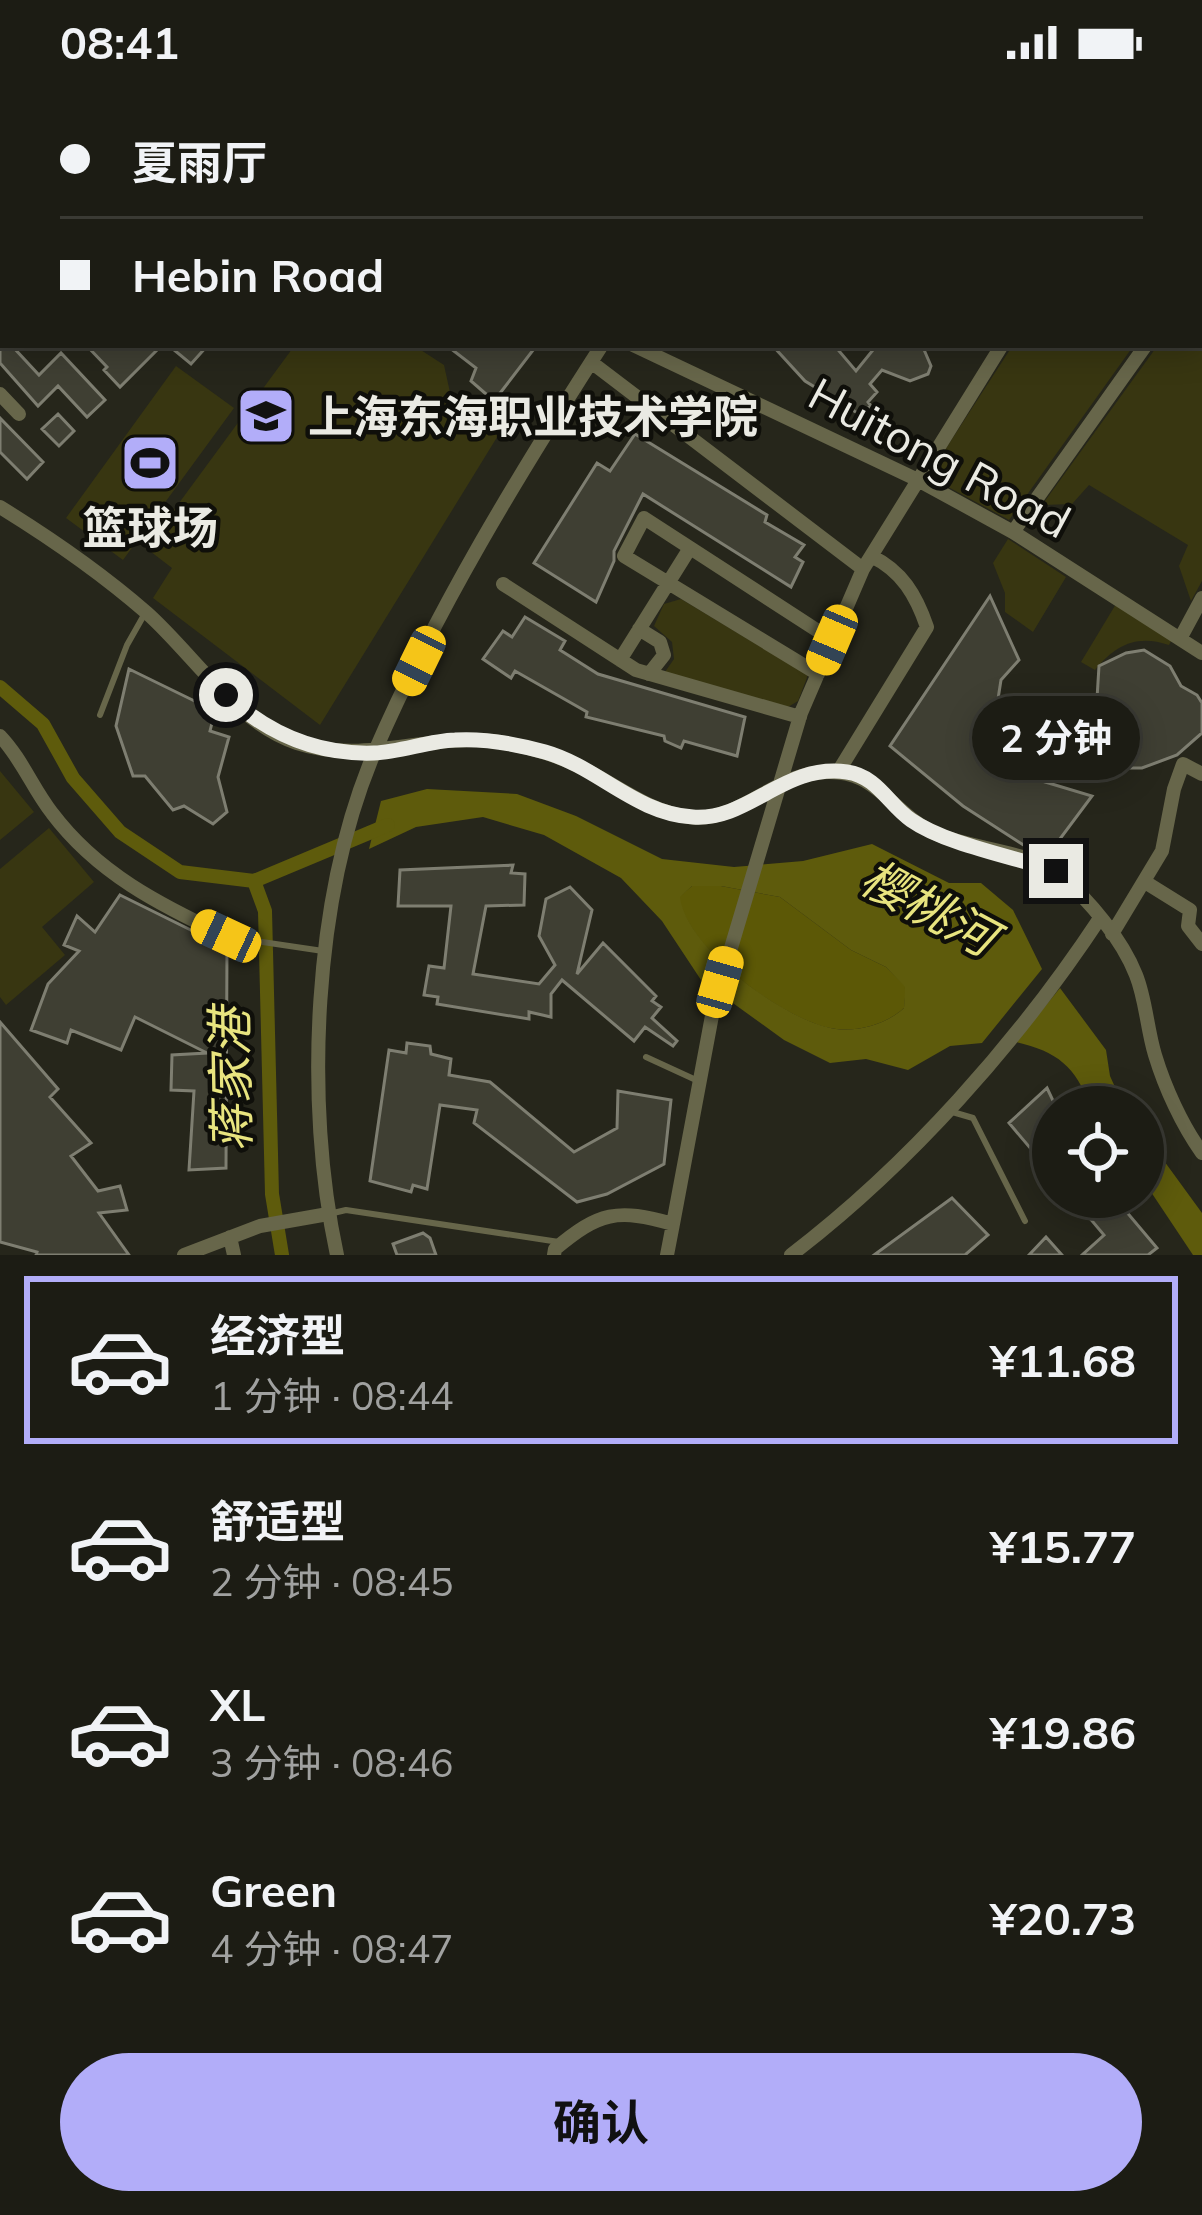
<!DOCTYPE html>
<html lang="zh">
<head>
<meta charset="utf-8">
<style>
	body { margin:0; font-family:Mulish,"Noto Sans SC",sans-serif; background:#25251d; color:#f1f3f6; height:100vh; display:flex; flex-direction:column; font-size:45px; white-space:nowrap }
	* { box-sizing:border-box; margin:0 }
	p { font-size:39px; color:#a0a1a0 }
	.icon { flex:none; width:66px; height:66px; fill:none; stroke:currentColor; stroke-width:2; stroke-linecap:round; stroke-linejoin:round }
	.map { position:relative; height:1171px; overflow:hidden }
	.sheet { display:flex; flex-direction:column; background:#1c1c14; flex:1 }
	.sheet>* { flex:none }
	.guide { position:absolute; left:0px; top:0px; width:1203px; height:264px; box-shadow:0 6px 30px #0003,0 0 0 3px #3a3a34; display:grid; align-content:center; height:264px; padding:0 60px; background:#1c1c14 }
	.buttons { position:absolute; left:1032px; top:1002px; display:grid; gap:24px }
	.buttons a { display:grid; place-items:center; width:132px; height:132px; border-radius:50%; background:#1c1c14; box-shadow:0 6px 30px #0003,0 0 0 3px #3a3a34; font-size:60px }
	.end { position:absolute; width:54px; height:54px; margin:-27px; border:15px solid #eaeae3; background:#111; box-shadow:0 0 0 6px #111 }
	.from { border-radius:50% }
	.bubble { position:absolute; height:84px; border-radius:42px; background:#1c1c14; box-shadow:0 6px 30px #0003,0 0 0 3px #3a3a34; font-size:39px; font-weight:700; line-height:84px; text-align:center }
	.car { position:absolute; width:36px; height:72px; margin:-36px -18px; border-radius:15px; box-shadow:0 0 9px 3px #0007; background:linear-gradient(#f5c518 24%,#345 0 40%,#f5c518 0 76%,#345 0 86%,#f5c518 0) }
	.guide b { display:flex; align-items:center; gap:42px; height:114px; font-size:45px }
	.guide b+b { border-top:3px solid #3a3a34 }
	.guide i { width:30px; height:30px; background:#f1f3f6 }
	ul { padding:21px 0 0; list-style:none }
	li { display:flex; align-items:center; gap:36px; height:168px; margin:0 24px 18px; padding:0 36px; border:6px solid transparent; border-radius:0px }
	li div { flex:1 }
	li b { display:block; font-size:45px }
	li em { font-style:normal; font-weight:700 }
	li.selected { border-color:#b2adf9 }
	li>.icon { width:108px; height:108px; stroke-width:1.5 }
	.button { display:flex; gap:24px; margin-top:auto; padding:24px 60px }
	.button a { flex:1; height:138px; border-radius:72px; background:#b2adf9; color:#111; font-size:48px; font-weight:700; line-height:138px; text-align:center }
	.status { display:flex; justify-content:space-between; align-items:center; height:84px; padding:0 60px; background:#1c1c14; direction:ltr }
	.status svg { height:33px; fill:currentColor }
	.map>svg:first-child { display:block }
	.green { fill:#383611 }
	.forest { fill:#5c5806 }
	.water { fill:#5e5b0c; fill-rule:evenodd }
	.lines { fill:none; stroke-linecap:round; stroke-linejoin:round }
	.canal { stroke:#5e5b0c; stroke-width:14 }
	.building { fill:#3f3f33; stroke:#7e7e71; stroke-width:3 }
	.highway-tunnel { stroke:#434339; stroke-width:24; stroke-dasharray:24 12; stroke-linecap:butt }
	.lane { stroke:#67664a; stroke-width:6 }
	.street { stroke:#67664a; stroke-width:14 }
	.route { stroke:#eaeae3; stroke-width:15 }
	.labels { text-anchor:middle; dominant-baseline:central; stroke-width:9; stroke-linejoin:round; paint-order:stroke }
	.poi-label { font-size:45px; font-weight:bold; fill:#eaeae3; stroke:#0f0f0a; text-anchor:start }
	.street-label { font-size:45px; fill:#eaeae3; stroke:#0f0f0a }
	.water-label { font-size:48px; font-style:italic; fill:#e8e47f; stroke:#0f0f0a }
</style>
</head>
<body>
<div class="status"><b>08:41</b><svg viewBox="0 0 49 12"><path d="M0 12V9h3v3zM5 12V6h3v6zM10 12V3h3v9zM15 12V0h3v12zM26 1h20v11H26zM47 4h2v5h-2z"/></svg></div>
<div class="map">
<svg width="1202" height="1171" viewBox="0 0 1202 1171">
	<rect width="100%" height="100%" fill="#26261b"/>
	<path class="green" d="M495 0H704L493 3Z
		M1202 200V497L1191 517 1179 482 1188 461 1089 401 1072 420 1042 421 1158 261H1200Z
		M295 261H413L444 281 451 313 499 350 320 641 153 514 172 484 146 464Z
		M1013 261H1134L1009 436 928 392Z
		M176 282 234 324 123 476 66 434Z
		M1008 455 1066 493 1033 548 1005 528V509L993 479Z
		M681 515 808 591 798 617 788 623 665 588 674 575 672 558 654 542 664 520Z
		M1116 520 1172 555 1169 561C1137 550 1115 561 1095 586L1081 578Z
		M0 687 34 728 0 756Z
		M49 744 94 798 42 843 65 871 6 921 0 913V785Z"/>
	<path class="forest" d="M692 802H721L780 813 851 866 886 883 906 903 904 924C888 939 860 948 836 945 786 939 686 864 679 813Z"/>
	<path class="water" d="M427 705 517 710 576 732 662 775 734 783 803 777 872 760 949 799H981L1013 826 1042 885 982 959 950 962 908 986 866 975 830 979 784 956 701 896 662 837 621 794 544 751 483 733 416 743 369 765 381 717ZM692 802H721L780 813 851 866 886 883 905 903 904 924C888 939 860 948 836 945 786 938 686 864 680 813Z
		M1060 904 1106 966 1110 992 1124 1023H1091C1075 982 1058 968 1016 958Z
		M1143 1048 1202 1129V1171H1193L1143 1096Z"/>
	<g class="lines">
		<path class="canal" d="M0 603 43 640 73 694 120 748 180 788 254 797 265 827 272 1110 282 1171
			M254 797 388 741"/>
	</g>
	<path class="building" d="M0 253 3 261 12 262 39 291 61 269 105 316 87 333 58 302 38 322 0 279Z
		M86 261H162L120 303 104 286 107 283Z
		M168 261H208L191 280Z
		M446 261H537L494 317 471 297 476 284Z
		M772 261H834L856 287 877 261H922L931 282 928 290 910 297 882 286 870 300 877 308 868 318 871 322 859 330 805 297Z
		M58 330 74 347 59 362 42 345Z
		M0 334 43 378 27 395 0 368Z
		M635 350 767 431 765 438 804 461 795 473 803 478 791 503 643 410 614 467V477L596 518 534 479 597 379 610 387Z
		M990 512 1019 576 1001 596 998 615 987 637 1001 674 1032 694 1092 712 1048 771 1025 762 963 722 890 662Z
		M525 533 565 557 560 566 598 590 745 633 737 672 684 657 681 664 665 657 664 652 586 633 587 628 515 587 511 594 483 575 503 547 512 553Z
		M1144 566 1170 582 1181 602 1197 611 1202 619V649L1177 671 1142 684H1119L1108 679 1095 647 1099 582 1126 569Z
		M129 585 215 627 210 647 229 653 218 693 227 728 213 740 184 722 173 726 145 692H133L116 642Z
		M513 781 511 789 525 790 524 821 486 822 473 890 539 900 555 881 539 852 546 815 570 803 592 826 577 890 603 859 656 912 652 917 661 923 652 934 677 957 673 962 645 943 634 957 562 896 551 910V933L529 928V935L437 920 438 913 424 911 429 882 444 884 451 822H398L400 786Z
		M120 811 227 864 226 1084 189 1086 194 1007 171 1006 172 971 207 969 135 933 121 966 71 946 67 959 31 946 48 900 79 867 64 861 77 832 95 848Z
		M0 938 58 1005 50 1013 91 1059 71 1072 98 1107 120 1102 127 1126 99 1129 129 1171H36L37 1168 0 1158Z
		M407 959 430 962 431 970 451 975 449 991 490 998 574 1068 617 1044 618 1007 671 1016 664 1080 607 1110 577 1118 474 1039 477 1026 440 1021 427 1105 413 1101 411 1108 370 1097 389 966 406 969Z
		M1047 1004 1056 1023H1053V1091L1009 1039Z
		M1072 1113H1114L1157 1164 1148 1171H1082L1104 1151Z
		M952 1114 988 1151 965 1171H874Z
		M423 1149 430 1154 436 1171H397L393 1160Z
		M1046 1153 1062 1171H1029Z"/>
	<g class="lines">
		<path class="highway-tunnel" d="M0 11 3 6"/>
		<path class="lane" d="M100 631 127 561 144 531
			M229 853 323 867
			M646 973 696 996
			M949 1027 973 1034 1025 1137
			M329 1130 346 1126 559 1158"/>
		<path class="street" d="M148 0 151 3
			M1035 0 1039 3
			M807 3 810 0
			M1200 186 1202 183
			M633 261 918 396 1013 448 1202 569
			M591 278 863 485
			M0 310 19 330
			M0 423C52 455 101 489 147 529 194 571 236 639 297 659 366 682 435 646 505 659 532 664 558 671 582 684 619 702 647 727 689 733 737 739 770 695 815 689 879 680 888 730 939 751 970 764 1035 769 1059 790 1089 816 1122 855 1136 891 1146 916 1147 945 1155 971 1165 1004 1182 1041 1202 1069
			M1013 448 1146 261
			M503 500 636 586 800 633
			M639 545 660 558 664 571 649 590
			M1181 553 1202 514
			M620 576 690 464
			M818 590 624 472 644 434 832 556
			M0 652C22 675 33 705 52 729 97 789 160 821 226 852
			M838 688 927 543C916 511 902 487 871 472
			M1145 798 1190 826 1188 842 1202 860
			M1112 850 1162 767 1174 705 1183 680 1202 690
			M230 1153 234 1171
			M184 1171 260 1142 328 1130
			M337 1171C304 1019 313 812 375 667 436 526 519 390 602 261
			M554 1171 555 1165C599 1128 617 1124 673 1140L714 921 801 629 863 485 1002 261
			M667 1171 673 1140
			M791 1171C909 1081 1018 958 1100 834"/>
	</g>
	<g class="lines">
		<path class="route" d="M226 611C268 650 316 671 374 669 401 668 428 657 455 656 485 654 516 660 545 668 598 683 636 730 693 733 749 737 784 679 847 688 877 692 889 721 911 736 945 760 1014 773 1056 787"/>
	</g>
	<defs>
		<symbol id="university-square" viewBox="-11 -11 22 22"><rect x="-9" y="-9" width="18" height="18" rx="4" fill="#b2adf9" stroke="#0f0f0a"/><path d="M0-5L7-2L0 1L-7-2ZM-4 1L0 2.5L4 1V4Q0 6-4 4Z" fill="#111"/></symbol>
		<symbol id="stadium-square" viewBox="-11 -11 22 22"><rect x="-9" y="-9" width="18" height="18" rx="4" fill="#b2adf9" stroke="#0f0f0a"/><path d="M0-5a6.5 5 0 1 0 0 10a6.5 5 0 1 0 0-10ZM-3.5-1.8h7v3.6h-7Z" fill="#111"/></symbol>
	</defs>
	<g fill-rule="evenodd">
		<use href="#university-square" x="233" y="299" width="66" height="66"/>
		<use href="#stadium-square" x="117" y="346" width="66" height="66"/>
	</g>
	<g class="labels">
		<g class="poi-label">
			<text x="308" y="332">上海东海职业技术学院</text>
			<text x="150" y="443" text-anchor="middle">篮球场</text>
		</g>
		<g class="street-label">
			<text transform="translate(940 373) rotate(28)">Huitong Road</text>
		</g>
		<g class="water-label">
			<text transform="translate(929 823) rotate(28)">樱桃河</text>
			<text transform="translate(230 996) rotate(-91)">蒋家港</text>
		</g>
	</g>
</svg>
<div class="buttons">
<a><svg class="icon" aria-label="locate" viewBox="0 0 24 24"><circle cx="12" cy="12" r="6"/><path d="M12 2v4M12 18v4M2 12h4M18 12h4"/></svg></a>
</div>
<i class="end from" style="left:226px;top:611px"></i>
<i class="end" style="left:1056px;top:787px"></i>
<div class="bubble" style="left:972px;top:612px;width:168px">2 分钟</div>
<i class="car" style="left:832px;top:556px;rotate:203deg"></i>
<i class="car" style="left:419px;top:577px;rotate:206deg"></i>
<i class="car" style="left:226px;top:852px;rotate:295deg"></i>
<i class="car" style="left:720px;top:898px;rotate:16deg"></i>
<div class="guide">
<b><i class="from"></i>夏雨厅</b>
<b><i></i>Hebin Road</b>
</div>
</div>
<section class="sheet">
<ul>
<li class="selected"><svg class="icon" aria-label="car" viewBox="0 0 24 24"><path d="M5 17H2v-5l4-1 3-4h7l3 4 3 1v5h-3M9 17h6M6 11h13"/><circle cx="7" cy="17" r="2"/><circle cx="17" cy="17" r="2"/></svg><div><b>经济型</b><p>1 分钟 · 08:44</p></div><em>¥11.68</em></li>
<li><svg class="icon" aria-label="car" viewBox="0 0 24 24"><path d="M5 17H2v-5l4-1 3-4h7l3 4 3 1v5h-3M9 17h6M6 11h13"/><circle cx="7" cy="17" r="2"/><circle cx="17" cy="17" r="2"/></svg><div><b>舒适型</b><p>2 分钟 · 08:45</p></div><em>¥15.77</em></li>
<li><svg class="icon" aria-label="car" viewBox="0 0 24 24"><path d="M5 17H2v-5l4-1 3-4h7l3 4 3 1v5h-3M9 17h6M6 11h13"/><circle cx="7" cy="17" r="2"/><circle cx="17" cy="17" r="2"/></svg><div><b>XL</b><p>3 分钟 · 08:46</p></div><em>¥19.86</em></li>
<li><svg class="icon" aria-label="car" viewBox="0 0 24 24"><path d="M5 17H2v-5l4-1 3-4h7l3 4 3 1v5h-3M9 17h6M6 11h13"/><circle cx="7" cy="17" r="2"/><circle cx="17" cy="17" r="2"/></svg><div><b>Green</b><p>4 分钟 · 08:47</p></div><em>¥20.73</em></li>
</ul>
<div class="button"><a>确认</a></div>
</section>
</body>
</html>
